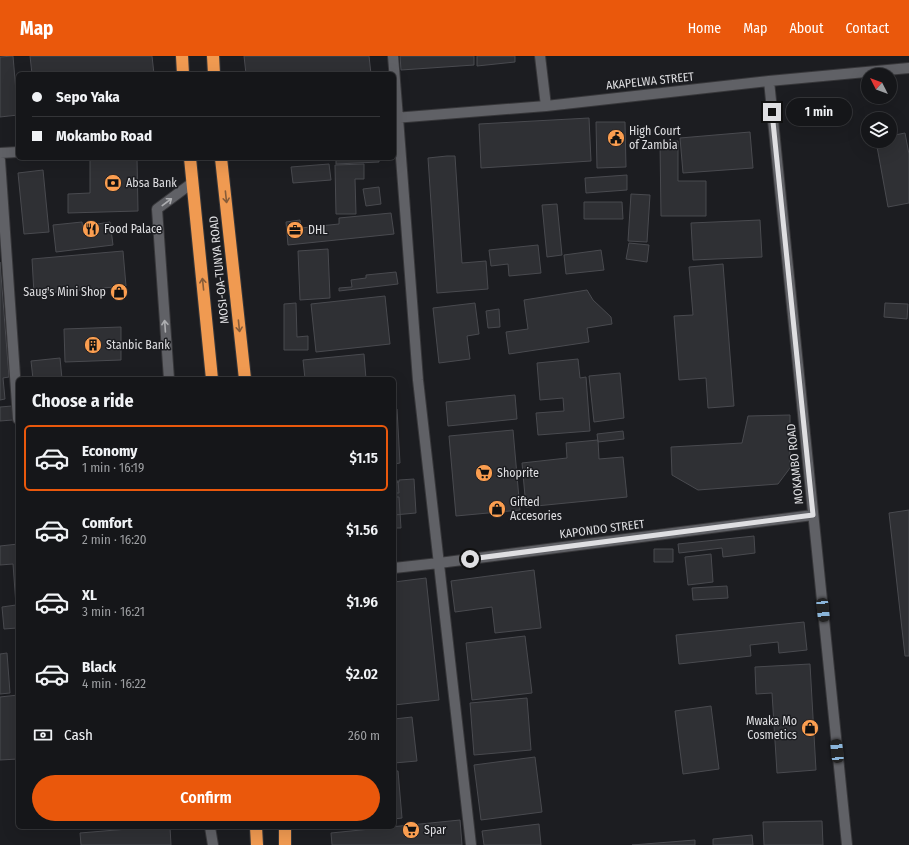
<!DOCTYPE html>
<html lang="en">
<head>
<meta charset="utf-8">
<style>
	body { margin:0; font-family:"Fira Sans Condensed",sans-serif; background:#222326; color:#f1f3f6; height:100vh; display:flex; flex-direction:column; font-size:15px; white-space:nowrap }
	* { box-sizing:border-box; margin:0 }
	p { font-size:13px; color:#9d9fa2 }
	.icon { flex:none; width:22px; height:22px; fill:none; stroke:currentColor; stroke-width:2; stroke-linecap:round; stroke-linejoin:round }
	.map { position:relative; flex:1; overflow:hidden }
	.details { position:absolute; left:16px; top:321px; width:380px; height:452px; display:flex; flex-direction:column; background:#151619; border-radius:6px; box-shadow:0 4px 16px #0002,0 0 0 1px #343538 }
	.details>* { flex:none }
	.top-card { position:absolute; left:16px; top:16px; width:380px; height:88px; border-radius:6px; box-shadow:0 4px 16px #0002,0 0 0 1px #343538; display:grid; align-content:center; height:88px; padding:0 16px; background:#151619 }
	.needle { width:26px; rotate:312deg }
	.tools { position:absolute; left:861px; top:12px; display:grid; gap:8px }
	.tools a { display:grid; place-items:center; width:36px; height:36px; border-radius:50%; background:#151619; box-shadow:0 4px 16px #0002,0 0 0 1px #343538; font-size:20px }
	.end { position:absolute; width:18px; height:18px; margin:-9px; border:5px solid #dfdfe2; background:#111; box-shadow:0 0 0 2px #111 }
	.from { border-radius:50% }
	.bubble { position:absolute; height:28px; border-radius:14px; background:#151619; box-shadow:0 4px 16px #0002,0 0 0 1px #343538; font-size:13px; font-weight:600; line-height:28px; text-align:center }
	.car { position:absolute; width:12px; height:24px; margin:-12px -6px; border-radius:5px; box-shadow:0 0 3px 1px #0007; background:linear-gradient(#222 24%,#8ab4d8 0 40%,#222 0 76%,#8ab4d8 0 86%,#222 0) }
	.top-card b { display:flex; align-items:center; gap:14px; height:38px; font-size:15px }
	.top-card b+b { border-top:1px solid #343538 }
	.top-card i { width:10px; height:10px; background:#f1f3f6 }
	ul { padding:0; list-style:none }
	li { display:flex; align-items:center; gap:12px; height:66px; margin:0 8px 6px; padding:0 8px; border:2px solid transparent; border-radius:6px }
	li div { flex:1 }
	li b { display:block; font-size:15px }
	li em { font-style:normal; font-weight:600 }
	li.on { border-color:#ea580c }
	li>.icon { width:36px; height:36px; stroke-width:1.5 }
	h2 { padding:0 16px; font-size:18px; line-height:48px }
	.pay { display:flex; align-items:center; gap:10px; height:44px; padding:0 16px; font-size:15px }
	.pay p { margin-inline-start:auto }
	.cta { display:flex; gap:8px; margin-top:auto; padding:8px 16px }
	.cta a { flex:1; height:46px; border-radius:24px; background:#ea580c; color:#fff; font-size:16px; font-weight:600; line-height:46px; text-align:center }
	header { display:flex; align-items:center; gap:24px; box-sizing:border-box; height:56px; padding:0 20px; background:#ea580c; color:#fff }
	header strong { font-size:19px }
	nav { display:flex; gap:22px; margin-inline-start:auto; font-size:14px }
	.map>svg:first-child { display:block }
	.building { fill:#2f3034; stroke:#494a4f }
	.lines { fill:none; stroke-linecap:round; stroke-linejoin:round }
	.minor-casing { stroke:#37373a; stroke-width:12 }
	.highway-casing { stroke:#37373a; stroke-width:14 }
	.minor { stroke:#606166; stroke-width:10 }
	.highway { stroke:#f09a51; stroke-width:12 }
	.oneway { stroke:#865c39 }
	.oneway2 { stroke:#acadb0 }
	.route { stroke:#dfdfe2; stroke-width:5 }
	.labels { text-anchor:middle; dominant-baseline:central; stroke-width:3; stroke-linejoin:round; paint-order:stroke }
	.street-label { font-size:12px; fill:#dfdfe2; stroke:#1c1d21 }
	.poi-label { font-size:12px; fill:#dfdfe2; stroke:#1c1d21; text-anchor:start }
</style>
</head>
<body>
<header>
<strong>Map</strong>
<nav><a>Home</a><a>Map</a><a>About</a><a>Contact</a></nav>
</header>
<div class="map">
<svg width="909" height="789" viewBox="0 0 909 789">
	<rect width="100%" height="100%" fill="#1c1d21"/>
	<path class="building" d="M13 0 18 59 0 61V1Z
		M30 0H152L154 18H32Z
		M244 0H369L371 18H246Z
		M400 0H474V9L401 14Z
		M477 0H515V6L477 10Z
		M589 62 591 105 481 112 479 68Z
		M596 66H625L626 111 597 112Z
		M750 76 753 112 683 117 680 82Z
		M905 77 909 98V147L888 151 876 85H890V80Z
		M678 85V125H706V160H661L660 86Z
		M447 100H455L462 207 486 205 488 233 437 237 428 102Z
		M90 102H137L138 155 68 157V138L90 137Z
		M336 102H379V106L336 108Z
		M329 108 331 124 293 127 291 111Z
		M364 108V123H355L356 158H336L335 109Z
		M43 114 49 176 24 178 18 117Z
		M627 119V134L586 137 585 122Z
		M379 131 381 148 366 150 363 133Z
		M631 138 650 139 647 186 628 185Z
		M584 146H622L623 163H584Z
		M557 148 562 199 547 201 542 149Z
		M391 157 394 178 288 189 286 166 300 164 301 172 339 168V162Z
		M760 164 762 201 693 204 691 167Z
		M82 166 83 174 91 173V169L110 166 113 189 56 196 53 169Z
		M629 187 649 189 647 206 626 203Z
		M538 189 541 217 509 220 508 208 491 210 489 194Z
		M328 193 330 242 300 244 298 195Z
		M601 194 604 214 566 218 564 199Z
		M123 195 126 230 34 238 32 203Z
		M0 206 9 321 3 322 5 343 0 344Z
		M723 208 734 350 708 352 706 322 679 324 674 260 693 259 689 211Z
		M396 216 398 228 339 235V232L352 231 351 224 366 222V219Z
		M587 234 593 244 611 261 612 268 587 272 589 286 509 298 506 276 528 273 524 244Z
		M385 240 390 288 316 296 311 248Z
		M296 247 297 281 308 280V294H284V248Z
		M475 247 479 278 467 280 470 303 439 307 433 252Z
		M885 247 908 248 907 263 884 261Z
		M499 253 500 271 488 272 486 255Z
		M121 271V304L65 306 64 273Z
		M364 298 366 323H305L303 304Z
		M60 302 62 323H33L31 305Z
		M578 303 580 322 586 321 590 375 538 379 536 357 564 355 563 342 540 344 537 307Z
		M620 317 624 362 594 366 589 320Z
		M515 339 517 363 448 370 446 346Z
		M12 350 13 364 0 365V351Z
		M394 353H397L400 407 394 408Z
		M790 359V412L778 428 698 434 672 419 671 391 742 387 748 360Z
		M513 374 520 454 456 460 449 380Z
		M623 375 624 383 598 386 597 378Z
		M598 384 599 403 623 401 627 441 526 451 522 407 567 402 566 387Z
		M414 423 416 457 394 459V427L399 426V424Z
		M394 425H398L399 437H394Z
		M394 441H399L401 472H394Z
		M909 454V600H905L889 457Z
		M754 480 755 497 723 501 722 492 679 497 678 488Z
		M18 488V576H17V572L4 573 2 551 16 549 13 508 0 509V490Z
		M654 493H673V506H654Z
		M711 498 713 526 688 529 685 501Z
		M534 514 541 572 495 577 492 551 455 556 451 525Z
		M426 522 439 644 394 649V526Z
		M727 530 728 542 693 544 692 532Z
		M804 566 807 594 779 597 778 586 750 589 751 600 679 608 676 579Z
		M525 580 532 637 472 644 466 587Z
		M7 597 10 637 0 638V598Z
		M810 608 816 714 777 717 772 637 756 638 755 611Z
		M18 639V703L0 704V641Z
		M527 642 531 694 474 699 470 647Z
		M711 650 719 713 683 718 675 655Z
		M412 661 417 705 394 707V663Z
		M535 701 542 756 481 764 474 709Z
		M394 715H398L402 762 394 763Z
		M460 764 462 789H332L331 777Z
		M822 765 823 789H764L763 766Z
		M539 768 541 789H484L482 775Z
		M152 771H170L171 789H81L80 777Z
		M752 779 753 789H713V783Z
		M695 784V789H632Z"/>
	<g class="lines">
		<defs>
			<path id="minor" d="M393 0 398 62 418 324 471 789
				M540 0 546 50
				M769 25 847 789
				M394 62 546 50 769 25 909 12
				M0 97 18 96
				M0 104 18 363
				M169 323 157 153 192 127
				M394 512 439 507 813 459
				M210 771 213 789"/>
			<path id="highway" d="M182 0 183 18
				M213 0 214 18
				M190 102 212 323
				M221 102 245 323
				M256 771 257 789
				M285 771V789"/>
		</defs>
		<use href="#minor" class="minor-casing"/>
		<use href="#highway" class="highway-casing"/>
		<use href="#minor" class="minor"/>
		<use href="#highway" class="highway"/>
	</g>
	<defs><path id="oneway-shaft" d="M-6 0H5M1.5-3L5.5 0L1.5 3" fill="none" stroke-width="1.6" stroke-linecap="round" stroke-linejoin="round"/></defs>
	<g class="oneway">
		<use href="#oneway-shaft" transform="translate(226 141) rotate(84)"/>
		<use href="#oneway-shaft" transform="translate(203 228) rotate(-96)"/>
		<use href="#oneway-shaft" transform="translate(239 270) rotate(84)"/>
	</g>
	<g class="oneway2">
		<use href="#oneway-shaft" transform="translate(167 146) rotate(-37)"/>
		<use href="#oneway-shaft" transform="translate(165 270) rotate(-94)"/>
	</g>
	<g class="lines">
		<path class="route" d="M470 503 813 459 772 56"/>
	</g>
	<defs>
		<symbol id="civic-disc" viewBox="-11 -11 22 22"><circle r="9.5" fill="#fb9e50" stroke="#1c1d21"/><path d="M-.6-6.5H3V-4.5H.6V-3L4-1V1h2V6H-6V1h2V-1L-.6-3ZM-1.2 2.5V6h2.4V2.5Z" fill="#111"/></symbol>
		<symbol id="bank-disc" viewBox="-11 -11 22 22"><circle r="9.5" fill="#fb9e50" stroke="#1c1d21"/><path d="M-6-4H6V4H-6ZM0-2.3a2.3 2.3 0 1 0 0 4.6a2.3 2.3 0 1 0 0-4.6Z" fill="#111"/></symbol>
		<symbol id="restaurant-disc" viewBox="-11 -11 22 22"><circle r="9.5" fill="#fb9e50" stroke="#1c1d21"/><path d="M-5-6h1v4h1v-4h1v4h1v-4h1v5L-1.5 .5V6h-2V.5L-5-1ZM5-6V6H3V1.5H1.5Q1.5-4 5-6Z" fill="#111"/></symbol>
		<symbol id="office-disc" viewBox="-11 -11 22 22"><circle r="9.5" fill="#fb9e50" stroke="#1c1d21"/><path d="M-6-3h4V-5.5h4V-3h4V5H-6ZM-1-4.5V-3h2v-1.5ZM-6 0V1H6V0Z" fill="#111"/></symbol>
		<symbol id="shop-disc" viewBox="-11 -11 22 22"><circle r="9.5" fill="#fb9e50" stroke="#1c1d21"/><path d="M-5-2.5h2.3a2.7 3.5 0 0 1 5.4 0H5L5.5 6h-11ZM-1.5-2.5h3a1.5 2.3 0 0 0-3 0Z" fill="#111"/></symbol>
		<symbol id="building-disc" viewBox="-11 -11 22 22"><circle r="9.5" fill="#fb9e50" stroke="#1c1d21"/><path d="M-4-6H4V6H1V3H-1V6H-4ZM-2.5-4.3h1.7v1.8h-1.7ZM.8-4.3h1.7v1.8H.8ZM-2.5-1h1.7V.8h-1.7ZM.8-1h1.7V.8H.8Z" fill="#111"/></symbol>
		<symbol id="supermarket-disc" viewBox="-11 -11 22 22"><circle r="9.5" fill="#fb9e50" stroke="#1c1d21"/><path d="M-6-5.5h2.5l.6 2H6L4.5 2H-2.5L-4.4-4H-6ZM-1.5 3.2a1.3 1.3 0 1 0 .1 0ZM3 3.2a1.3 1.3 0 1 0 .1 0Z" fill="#111"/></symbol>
	</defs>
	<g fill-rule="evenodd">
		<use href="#civic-disc" x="606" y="72" width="20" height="20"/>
		<use href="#bank-disc" x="103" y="117" width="20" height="20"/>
		<use href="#restaurant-disc" x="81" y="163" width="20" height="20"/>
		<use href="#office-disc" x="285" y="164" width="20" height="20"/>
		<use href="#shop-disc" x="109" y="226" width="20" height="20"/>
		<use href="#building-disc" x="83" y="279" width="20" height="20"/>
		<use href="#supermarket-disc" x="474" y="407" width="20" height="20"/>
		<use href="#shop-disc" x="487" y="443" width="20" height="20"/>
		<use href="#shop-disc" x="800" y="662" width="20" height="20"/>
		<use href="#supermarket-disc" x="401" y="764" width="20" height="20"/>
	</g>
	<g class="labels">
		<g class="street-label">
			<text transform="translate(650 25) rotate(-6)">AKAPELWA STREET</text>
			<text transform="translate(219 214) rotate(-96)">MOSI-OA-TUNYA ROAD</text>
			<text transform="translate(795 408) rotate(-96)">MOKAMBO ROAD</text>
			<text transform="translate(602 473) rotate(-7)">KAPONDO STREET</text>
		</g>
		<g class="poi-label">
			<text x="629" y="75">High Court<tspan x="629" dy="14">of Zambia</tspan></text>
			<text x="126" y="127">Absa Bank</text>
			<text x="104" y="173">Food Palace</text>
			<text x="308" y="174">DHL</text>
			<text x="106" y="236" text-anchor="end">Saug's Mini Shop</text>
			<text x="106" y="289">Stanbic Bank</text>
			<text x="497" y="417">Shoprite</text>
			<text x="510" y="446">Gifted<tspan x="510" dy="14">Accesories</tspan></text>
			<text x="797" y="665" text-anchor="end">Mwaka Mo<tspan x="797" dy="14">Cosmetics</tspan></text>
			<text x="424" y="774">Spar</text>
		</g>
	</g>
</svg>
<div class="tools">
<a><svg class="needle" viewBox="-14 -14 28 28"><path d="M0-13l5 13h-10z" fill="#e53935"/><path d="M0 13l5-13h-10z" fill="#9d9fa2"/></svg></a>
<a><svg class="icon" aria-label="layers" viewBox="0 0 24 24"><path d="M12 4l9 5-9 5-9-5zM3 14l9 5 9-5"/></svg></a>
</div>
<i class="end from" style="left:470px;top:503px"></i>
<i class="end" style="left:772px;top:56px"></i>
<div class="bubble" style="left:786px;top:42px;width:66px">1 min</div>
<i class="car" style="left:823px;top:554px;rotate:174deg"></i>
<i class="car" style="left:837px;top:695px;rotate:354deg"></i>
<div class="top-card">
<b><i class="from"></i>Sepo Yaka</b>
<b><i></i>Mokambo Road</b>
</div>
<section class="details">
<h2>Choose a ride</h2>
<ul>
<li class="on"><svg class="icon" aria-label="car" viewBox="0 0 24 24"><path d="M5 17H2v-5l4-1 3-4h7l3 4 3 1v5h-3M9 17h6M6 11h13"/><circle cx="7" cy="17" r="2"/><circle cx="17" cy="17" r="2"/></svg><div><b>Economy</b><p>1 min · 16:19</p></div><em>$1.15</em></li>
<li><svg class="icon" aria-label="car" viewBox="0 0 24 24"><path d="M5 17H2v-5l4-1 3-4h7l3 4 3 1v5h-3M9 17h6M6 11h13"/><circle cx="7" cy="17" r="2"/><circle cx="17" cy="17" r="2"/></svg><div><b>Comfort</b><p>2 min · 16:20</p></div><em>$1.56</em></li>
<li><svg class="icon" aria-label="car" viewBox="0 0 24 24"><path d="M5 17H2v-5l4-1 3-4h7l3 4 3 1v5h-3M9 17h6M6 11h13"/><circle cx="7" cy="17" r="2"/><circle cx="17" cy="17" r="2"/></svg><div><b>XL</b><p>3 min · 16:21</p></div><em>$1.96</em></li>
<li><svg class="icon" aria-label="car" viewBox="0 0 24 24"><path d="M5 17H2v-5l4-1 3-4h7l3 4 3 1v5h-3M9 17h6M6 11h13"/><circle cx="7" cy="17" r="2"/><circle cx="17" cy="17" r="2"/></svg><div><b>Black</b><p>4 min · 16:22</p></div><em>$2.02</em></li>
</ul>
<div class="pay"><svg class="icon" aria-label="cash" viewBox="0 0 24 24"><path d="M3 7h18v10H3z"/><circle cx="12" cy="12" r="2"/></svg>Cash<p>260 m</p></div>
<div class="cta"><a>Confirm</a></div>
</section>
</div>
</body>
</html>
